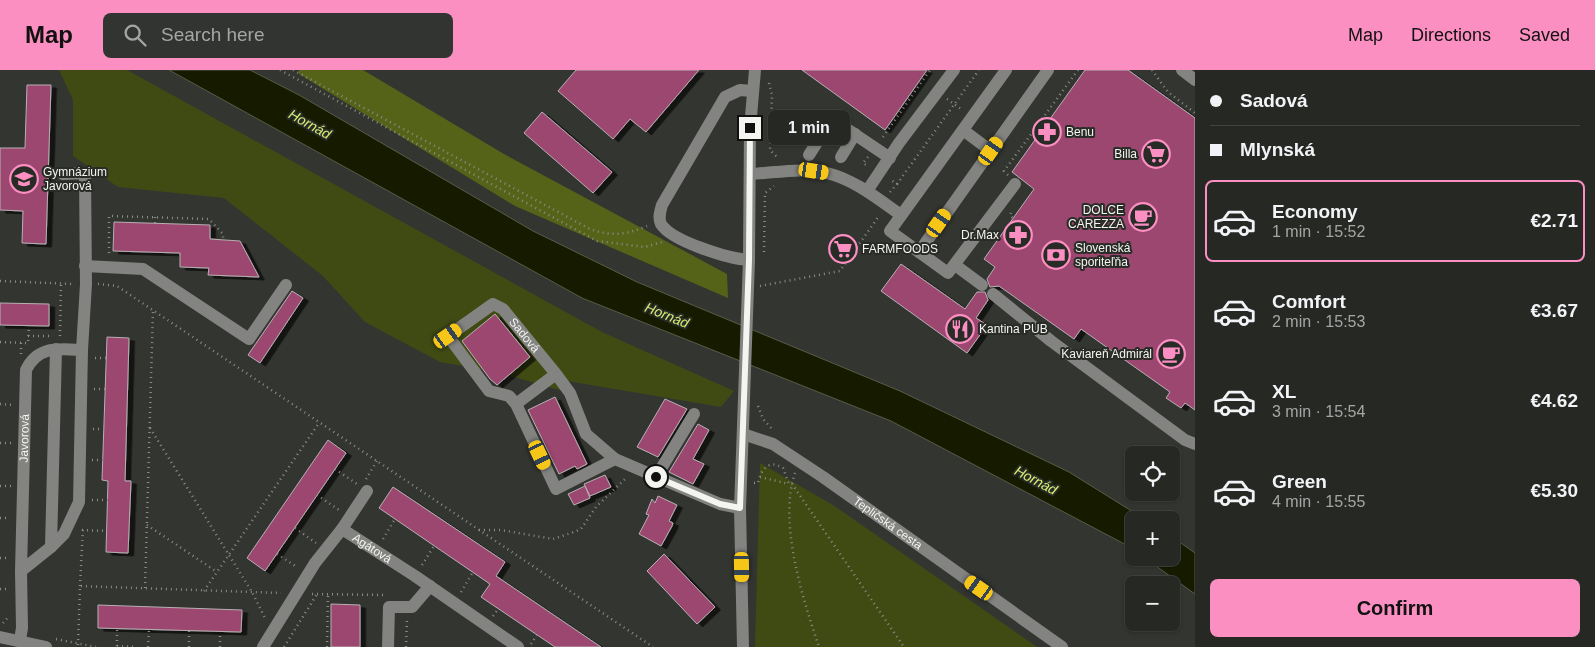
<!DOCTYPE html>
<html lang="en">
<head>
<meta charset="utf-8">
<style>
	body { margin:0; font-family:Helvetica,sans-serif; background:#323431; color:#f1f3f6; height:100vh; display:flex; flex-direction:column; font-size:19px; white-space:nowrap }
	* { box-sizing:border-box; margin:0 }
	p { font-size:16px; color:#a4a6a6 }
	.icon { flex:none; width:28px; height:28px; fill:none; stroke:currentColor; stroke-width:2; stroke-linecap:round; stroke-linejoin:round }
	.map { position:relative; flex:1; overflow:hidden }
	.sheet { display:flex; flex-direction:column; background:#262824; width:400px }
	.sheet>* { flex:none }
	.top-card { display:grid; align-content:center; height:110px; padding:0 15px; background:#262824 }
	.tools { position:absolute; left:1125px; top:376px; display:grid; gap:10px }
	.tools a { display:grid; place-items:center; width:55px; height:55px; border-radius:8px; background:#262824; box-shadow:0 1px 4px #0004,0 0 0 1px #424441; font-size:25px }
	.end { position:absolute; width:22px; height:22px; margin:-11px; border:6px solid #f4f5f1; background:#111; box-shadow:0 0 0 2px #111 }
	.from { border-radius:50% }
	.bubble { position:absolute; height:35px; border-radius:8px; background:#262824; box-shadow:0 1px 4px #0004,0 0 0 1px #424441; font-size:16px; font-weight:700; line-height:35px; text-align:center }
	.car { position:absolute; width:15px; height:30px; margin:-15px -8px; border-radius:6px; box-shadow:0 0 4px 1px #0007; background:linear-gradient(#f5c518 24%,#345 0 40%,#f5c518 0 76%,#345 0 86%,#f5c518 0) }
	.top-card b { display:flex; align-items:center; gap:18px; height:48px; font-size:19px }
	.top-card b+b { border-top:1px solid #424441 }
	.top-card i { width:12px; height:12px; background:#f1f3f6 }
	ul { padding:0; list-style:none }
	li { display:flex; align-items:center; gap:15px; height:82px; margin:0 10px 8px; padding:0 5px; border:2px solid transparent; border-radius:8px }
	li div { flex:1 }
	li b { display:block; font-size:19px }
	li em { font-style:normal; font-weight:700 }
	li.on { border-color:#fc8fc2 }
	li>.icon { width:45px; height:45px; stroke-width:1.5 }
	.primary-button { display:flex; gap:10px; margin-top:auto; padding:10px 15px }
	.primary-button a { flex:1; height:58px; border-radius:8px; background:#fc8fc2; color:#111; font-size:20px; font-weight:700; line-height:58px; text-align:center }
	header { display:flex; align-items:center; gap:30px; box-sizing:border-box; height:70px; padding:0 25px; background:#fc8fc2; color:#111 }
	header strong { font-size:24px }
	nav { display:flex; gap:28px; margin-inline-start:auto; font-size:18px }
	.search { width:350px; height:45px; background:#323431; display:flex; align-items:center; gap:12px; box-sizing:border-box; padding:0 18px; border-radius:8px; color:#a4a6a6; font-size:19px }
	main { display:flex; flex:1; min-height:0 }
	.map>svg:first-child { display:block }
	.green { fill:#404b14 }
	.forest { fill:#556319 }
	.water { fill:#161b00; stroke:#595c48 }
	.building { fill:#9b4770; stroke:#b7b0b3; filter:url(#shadow) }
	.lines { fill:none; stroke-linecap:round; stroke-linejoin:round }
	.path { stroke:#8b8c88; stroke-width:2.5; stroke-dasharray:1 4; stroke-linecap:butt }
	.minor { stroke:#838481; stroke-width:12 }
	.route { stroke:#f4f5f1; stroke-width:6 }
	.labels { text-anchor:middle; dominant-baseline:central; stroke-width:4; stroke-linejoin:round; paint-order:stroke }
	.poi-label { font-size:12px; fill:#f4f5f1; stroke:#292b26; text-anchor:start }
	.street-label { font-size:12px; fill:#f4f5f1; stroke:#292b26 }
	.water-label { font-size:14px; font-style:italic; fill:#d6f074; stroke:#292b26 }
</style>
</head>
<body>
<header>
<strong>Map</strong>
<div class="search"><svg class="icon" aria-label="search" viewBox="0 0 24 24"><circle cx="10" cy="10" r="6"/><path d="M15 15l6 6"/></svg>Search here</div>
<nav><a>Map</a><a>Directions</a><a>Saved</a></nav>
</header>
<main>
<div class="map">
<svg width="1195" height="577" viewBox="0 0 1195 577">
	<defs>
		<filter id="shadow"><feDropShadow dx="5.5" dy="3" stdDeviation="0" flood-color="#0009"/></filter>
	</defs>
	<rect width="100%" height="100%" fill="#333530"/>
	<path class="green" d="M59 0H127L602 262 734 321 721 337 567 311 570 323 497 302 440 292 365 252 323 206 224 128 118 117 73 86V30Z
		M760 393 833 435 1037 577H755Z"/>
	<path class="forest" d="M299 0H363L504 84 727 204 728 228 515 136 299 4Z"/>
	<path class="water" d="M169 0H250L299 25 533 161 637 212 900 321 1069 402 1146 450H1134V479L891 351 582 228Z
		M1171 466 1195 483V524L1145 488H1171Z"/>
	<path class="building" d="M576 0H699L646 62 630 49 613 69 558 21Z
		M802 0H927L885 60Z
		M1085 0H1128L1195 48V340L1185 333 1181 338 1166 328 1170 322 1081 259 1074 269 999 216 990 217 987 209 995 197 984 189 1034 119 1012 102Z
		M27 15H51L46 174 22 173 23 141 0 140V78H25Z
		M542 42 612 102 593 123 524 63Z
		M114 152 210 155V169L240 171 259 207 208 205 209 198 180 197V183L113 181Z
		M901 194 965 239 977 222H985L988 230 976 248 987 255 967 283 881 221Z
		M292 221 303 228 260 293 248 285Z
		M0 233 49 234V256L0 255Z
		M495 244 530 287 497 315 490 309 462 271Z
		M107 267 129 268 125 411H131L128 483 106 482 108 411 102 410Z
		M555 327 587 394 577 399 575 396 559 404 528 340Z
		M665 329 687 339 658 387 637 377Z
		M698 354 709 360 693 389 704 394 693 414 669 402Z
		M328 370 346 383 265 501 247 488Z
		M605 405 611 417 590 426 584 414Z
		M585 416 590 428 574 435 568 424Z
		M393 417 505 492 496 506 601 577H555L481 527 490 514 379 438Z
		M658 426 677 435 669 451 673 453 672 456 661 476 639 464 649 445 646 444 652 429 655 433Z
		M664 484 715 537 697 554 647 501Z
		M331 534 360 535V577H331Z
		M98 535 242 540 241 562 98 558Z"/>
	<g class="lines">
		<path class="path" d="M280 0 597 171 645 177 662 172
			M293 0 588 158C609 167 626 165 647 156
			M1152 0 1168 22 1195 43
			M769 13 772 25 770 80 778 88
			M947 29 961 39
			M883 67 930 0
			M868 87 863 93 869 97
			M1008 105 1004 101 1078 0
			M897 114 979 0
			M890 122 897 114 891 110
			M1011 143 1010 146 1013 148
			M155 147V153
			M764 182 765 123 774 116
			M109 183V146L209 149 223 164V170
			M0 211 73 214
			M98 214 117 216 653 577
			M760 216 840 201 879 146
			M28 266H49
			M60 266 61 214
			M0 272 28 273 29 256
			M21 284V273
			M95 288H106
			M94 319H105
			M0 334 13 335
			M758 336 763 349 772 359
			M150 358 252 522 265 548
			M93 359H104
			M0 373H12
			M92 390H103
			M335 399 357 414
			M795 403C778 453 803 529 819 577
			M760 407 789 414
			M366 409 377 391
			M754 413H758C761 399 769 389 783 398L789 414H792L904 577
			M0 416H11
			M317 425 339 440
			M92 430H108
			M0 448H8
			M147 455 217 502
			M295 458 316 473
			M82 460 107 461
			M479 460H501L553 469 574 462 581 459 596 437 625 409
			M383 469 395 449
			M277 484 297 497
			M0 488H8
			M422 495 434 476
			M80 516 83 458
			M145 518 153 240
			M0 519H8
			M204 521 319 353
			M461 522 473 502
			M312 524 384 525
			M493 546 498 539
			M3 553 9 546
			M56 569 96 577
			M531 574 537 565
			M78 575 80 516 281 523
			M117 576 137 577
			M117 576V559
			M148 577 149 559
			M189 577V561
			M220 577V562
			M284 577 317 524
			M327 577 328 524
			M406 577 407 549"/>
		<g class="minor">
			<path d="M1006 0 890 161 948 203 1015 114"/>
			<path d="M1182 0 1195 10"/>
			<path d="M963 60 991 81"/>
			<path d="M809 85 832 49 890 88"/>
			<path d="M841 87 855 64"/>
			<path d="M63 104 85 103 86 214 82 280"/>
			<path d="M750 104C774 103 804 97 827 103 855 110 878 129 901 145"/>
			<path d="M867 121 899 73 954 0"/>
			<path d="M919 182 1048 0"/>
			<path d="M749 190C729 189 671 171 661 154 658 148 660 142 662 135L725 27 740 20 752 21"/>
			<path d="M955 195 982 215"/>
			<path d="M85 196 143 199 249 269 286 215"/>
			<path d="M993 224 1051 271 1185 370 1195 374"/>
			<path id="s1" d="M516 334 509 326 489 321 448 266 493 234 503 239 556 304 516 334 556 419 615 389 586 364 570 323 556 304"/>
			<path id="s2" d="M743 364 773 374 823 407 1062 577"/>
			<path d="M615 389 720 434 740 438"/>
			<path d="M656 407 694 344"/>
			<path d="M342 459 367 421"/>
			<path d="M51 477 56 279"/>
			<path d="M0 567 46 577"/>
			<path id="s3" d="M20 570 22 558 21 501 26 300C38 275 59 279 82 280L79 432 64 464 51 477 21 501"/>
			<path id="s4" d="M263 577 315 493 342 459 415 506 518 577"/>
			<path d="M388 577 389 537H412L430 516"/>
			<path d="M743 577 740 438 749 190 750 58 755 0"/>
		</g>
	</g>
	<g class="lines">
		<path class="route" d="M656 407 720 434 740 438 749 190 750 58"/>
	</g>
	<defs>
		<symbol id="pharmacy-ring" viewBox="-11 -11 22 22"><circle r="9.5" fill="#292b26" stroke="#fc8fc2" stroke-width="1.5"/><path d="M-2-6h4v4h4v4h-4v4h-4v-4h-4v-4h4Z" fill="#fc8fc2"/></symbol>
		<symbol id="supermarket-ring" viewBox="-11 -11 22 22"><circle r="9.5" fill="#292b26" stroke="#fc8fc2" stroke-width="1.5"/><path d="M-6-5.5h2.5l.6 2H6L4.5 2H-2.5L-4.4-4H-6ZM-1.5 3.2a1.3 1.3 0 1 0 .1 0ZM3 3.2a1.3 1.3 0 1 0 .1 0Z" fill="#fc8fc2"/></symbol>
		<symbol id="school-ring" viewBox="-11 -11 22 22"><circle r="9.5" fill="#292b26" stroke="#fc8fc2" stroke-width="1.5"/><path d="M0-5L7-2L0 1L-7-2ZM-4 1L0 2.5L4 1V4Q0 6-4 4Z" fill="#fc8fc2"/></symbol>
		<symbol id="cafe-ring" viewBox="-11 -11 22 22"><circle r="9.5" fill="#292b26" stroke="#fc8fc2" stroke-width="1.5"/><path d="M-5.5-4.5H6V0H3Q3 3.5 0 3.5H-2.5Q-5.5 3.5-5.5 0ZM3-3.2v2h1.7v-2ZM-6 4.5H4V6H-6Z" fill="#fc8fc2"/></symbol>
		<symbol id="bank-ring" viewBox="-11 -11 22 22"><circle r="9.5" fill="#292b26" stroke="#fc8fc2" stroke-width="1.5"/><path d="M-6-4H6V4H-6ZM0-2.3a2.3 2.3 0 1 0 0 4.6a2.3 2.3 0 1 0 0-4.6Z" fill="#fc8fc2"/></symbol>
		<symbol id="restaurant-ring" viewBox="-11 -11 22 22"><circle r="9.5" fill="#292b26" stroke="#fc8fc2" stroke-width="1.5"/><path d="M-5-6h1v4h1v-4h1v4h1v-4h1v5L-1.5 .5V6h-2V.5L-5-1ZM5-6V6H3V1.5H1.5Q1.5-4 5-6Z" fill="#fc8fc2"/></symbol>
	</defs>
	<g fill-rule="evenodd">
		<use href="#pharmacy-ring" x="1031" y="46" width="32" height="32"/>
		<use href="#supermarket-ring" x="1140" y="68" width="32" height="32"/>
		<use href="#school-ring" x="8" y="93" width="32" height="32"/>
		<use href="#cafe-ring" x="1127" y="131" width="32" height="32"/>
		<use href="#pharmacy-ring" x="1002" y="149" width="32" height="32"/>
		<use href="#supermarket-ring" x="827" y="163" width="32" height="32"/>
		<use href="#bank-ring" x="1040" y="169" width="32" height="32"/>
		<use href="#restaurant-ring" x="944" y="243" width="32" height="32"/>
		<use href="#cafe-ring" x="1155" y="268" width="32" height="32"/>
	</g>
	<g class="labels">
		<g class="poi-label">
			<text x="1066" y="62">Benu</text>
			<text x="1137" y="84" text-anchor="end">Billa</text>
			<text x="43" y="102">Gymnázium<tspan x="43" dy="14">Javorová</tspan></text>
			<text x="1124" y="140" text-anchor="end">DOLCE<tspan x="1124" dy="14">CAREZZA</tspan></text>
			<text x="999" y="165" text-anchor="end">Dr.Max</text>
			<text x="1075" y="178">Slovenská<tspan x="1075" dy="14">sporiteľňa</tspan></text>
			<text x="862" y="179">FARMFOODS</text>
			<text x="979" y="259">Kantina PUB</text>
			<text x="1152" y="284" text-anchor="end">Kaviareň Admirál</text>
		</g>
		<g class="street-label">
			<text stroke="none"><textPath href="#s1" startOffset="200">Sadová</textPath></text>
			<text stroke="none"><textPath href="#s3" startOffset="202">Javorová</textPath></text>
			<text stroke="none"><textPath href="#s2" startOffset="171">Tepličská cesta</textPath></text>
			<text stroke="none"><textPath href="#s4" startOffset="178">Agátová</textPath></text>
		</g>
		<g class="water-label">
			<text transform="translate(310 54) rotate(29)">Hornád</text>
			<text transform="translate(667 245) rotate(22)">Hornád</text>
			<text transform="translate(1036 410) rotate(28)">Hornád</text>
		</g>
	</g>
</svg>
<div class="tools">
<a><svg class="icon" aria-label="locate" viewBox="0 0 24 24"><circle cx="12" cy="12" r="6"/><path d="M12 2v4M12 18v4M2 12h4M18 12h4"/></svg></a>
<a>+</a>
<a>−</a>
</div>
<i class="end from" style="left:656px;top:407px"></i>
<i class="end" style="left:750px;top:58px"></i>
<div class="bubble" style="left:768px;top:40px;width:82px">1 min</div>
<i class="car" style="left:991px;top:81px;rotate:35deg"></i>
<i class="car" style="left:814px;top:101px;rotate:99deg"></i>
<i class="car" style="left:939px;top:153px;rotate:35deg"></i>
<i class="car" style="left:448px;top:266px;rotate:55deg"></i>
<i class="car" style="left:540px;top:385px;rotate:155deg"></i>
<i class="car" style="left:742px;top:497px;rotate:179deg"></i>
<i class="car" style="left:979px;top:518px;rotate:305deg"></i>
</div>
<section class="sheet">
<div class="top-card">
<b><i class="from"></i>Sadová</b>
<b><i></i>Mlynská</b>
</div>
<ul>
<li class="on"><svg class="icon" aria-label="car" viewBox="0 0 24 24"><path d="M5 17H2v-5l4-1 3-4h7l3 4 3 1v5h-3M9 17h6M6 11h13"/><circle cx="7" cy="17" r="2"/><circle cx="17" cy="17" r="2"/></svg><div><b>Economy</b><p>1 min · 15:52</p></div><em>€2.71</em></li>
<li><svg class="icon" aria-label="car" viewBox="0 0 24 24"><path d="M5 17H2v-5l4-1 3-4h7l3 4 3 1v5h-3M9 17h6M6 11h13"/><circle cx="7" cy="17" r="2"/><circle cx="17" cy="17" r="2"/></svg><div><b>Comfort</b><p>2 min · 15:53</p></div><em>€3.67</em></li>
<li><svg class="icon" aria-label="car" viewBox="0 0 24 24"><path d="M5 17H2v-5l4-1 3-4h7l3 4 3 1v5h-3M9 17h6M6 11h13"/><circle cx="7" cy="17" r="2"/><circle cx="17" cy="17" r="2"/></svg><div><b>XL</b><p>3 min · 15:54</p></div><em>€4.62</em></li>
<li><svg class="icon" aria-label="car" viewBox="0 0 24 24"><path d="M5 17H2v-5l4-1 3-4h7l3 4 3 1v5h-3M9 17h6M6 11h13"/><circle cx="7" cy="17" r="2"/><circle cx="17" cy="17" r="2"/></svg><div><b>Green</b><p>4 min · 15:55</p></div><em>€5.30</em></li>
</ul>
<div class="primary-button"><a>Confirm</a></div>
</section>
</main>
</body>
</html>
